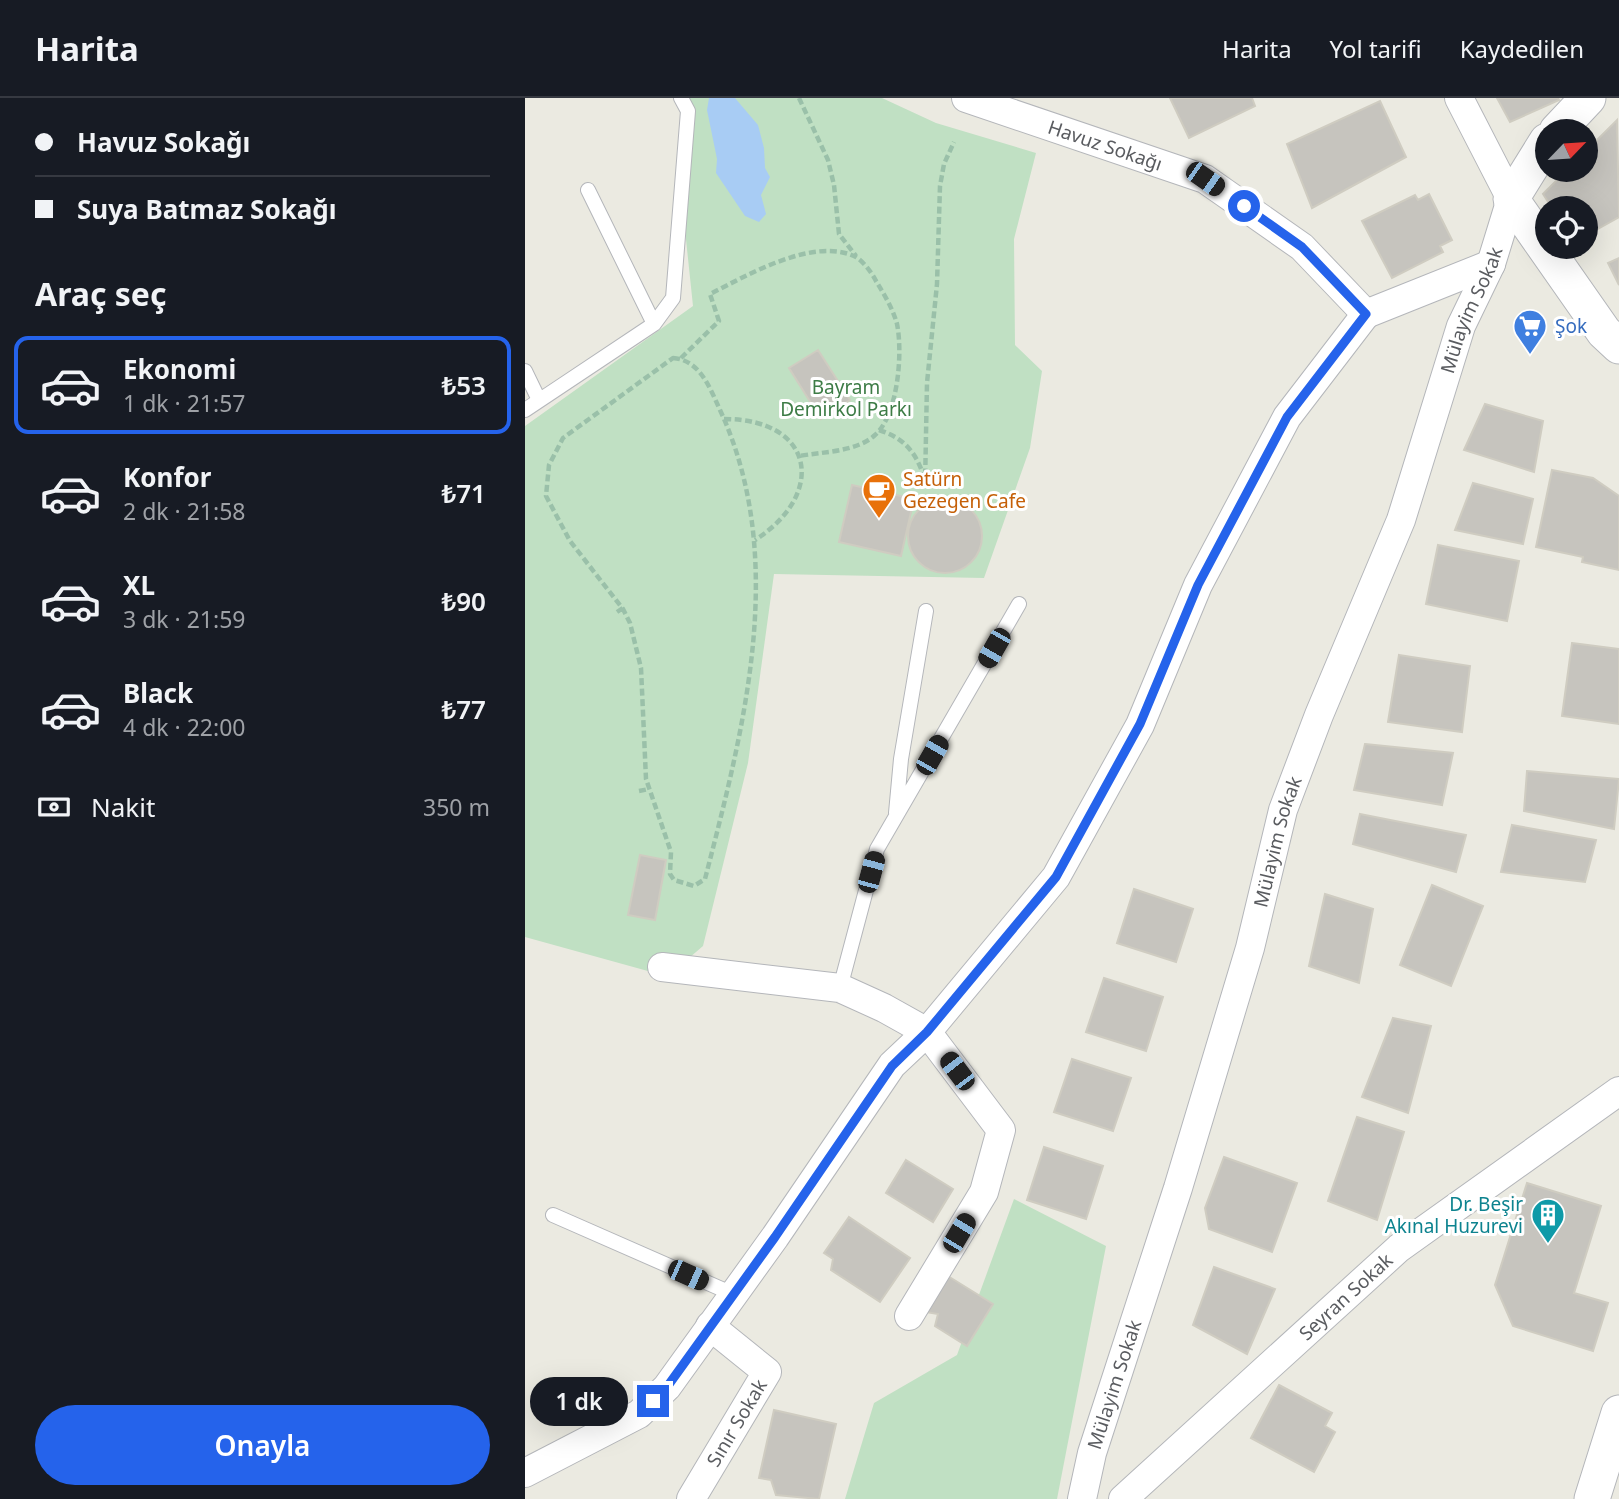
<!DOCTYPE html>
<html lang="tr">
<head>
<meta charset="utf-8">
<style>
	body { margin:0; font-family:"Noto Sans",sans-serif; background:#242831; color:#f1f3f6; height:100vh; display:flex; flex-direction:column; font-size:26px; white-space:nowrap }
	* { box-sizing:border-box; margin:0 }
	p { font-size:23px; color:#9ea1a6 }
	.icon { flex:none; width:38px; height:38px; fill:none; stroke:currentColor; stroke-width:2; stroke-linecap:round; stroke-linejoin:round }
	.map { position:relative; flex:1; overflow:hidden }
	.details { display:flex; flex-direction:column; background:#171b24; width:525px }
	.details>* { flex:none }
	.guide { display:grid; align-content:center; height:154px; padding:0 35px; background:#171b24 }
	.needle { width:46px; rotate:65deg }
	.buttons { position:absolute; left:1010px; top:21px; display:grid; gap:14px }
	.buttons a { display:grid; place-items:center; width:63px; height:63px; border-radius:50%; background:#171b24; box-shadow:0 7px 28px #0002; font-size:35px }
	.end { position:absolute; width:32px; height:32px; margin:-16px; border:9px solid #2563eb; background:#fff; box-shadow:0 0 0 4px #fff }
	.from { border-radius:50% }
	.bubble { position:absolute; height:49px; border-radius:24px; background:#171b24; box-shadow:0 7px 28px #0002; font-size:23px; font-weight:600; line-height:49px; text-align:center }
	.car { position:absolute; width:21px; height:42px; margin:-21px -10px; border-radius:9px; box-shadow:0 0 5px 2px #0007; background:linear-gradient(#222 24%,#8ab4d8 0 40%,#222 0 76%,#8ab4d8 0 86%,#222 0) }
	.guide b { display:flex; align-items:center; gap:24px; height:66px; font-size:26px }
	.guide b+b { border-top:2px solid #363941 }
	.guide i { width:18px; height:18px; background:#f1f3f6 }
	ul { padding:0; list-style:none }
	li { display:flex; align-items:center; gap:21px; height:98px; margin:0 14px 10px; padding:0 21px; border:4px solid transparent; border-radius:14px }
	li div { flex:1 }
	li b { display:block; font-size:26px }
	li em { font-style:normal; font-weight:600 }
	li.selected { border-color:#2563eb }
	li>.icon { width:63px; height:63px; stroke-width:1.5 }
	h2 { padding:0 35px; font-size:32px; line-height:84px }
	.pay { display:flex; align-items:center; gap:18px; height:77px; padding:0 35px; font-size:26px }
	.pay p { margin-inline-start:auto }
	.primary-button { display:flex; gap:14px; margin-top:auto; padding:14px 35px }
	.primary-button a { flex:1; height:80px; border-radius:42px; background:#2563eb; color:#fff; font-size:28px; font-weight:600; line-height:80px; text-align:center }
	header { display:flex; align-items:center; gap:42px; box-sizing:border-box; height:98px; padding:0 35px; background:#171b24; border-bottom:2px solid #363941 }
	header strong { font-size:33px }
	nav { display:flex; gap:38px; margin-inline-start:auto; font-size:24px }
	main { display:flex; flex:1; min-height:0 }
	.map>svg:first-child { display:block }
	.green { fill:#c0e0c3 }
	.water { fill:#a8ccf4 }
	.building { fill:#c6c4be; stroke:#cfccc1; stroke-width:2 }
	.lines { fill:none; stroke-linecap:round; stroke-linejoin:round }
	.service-casing { stroke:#b4b6ba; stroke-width:16 }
	.minor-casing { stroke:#b4b6ba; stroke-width:30 }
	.tertiary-casing { stroke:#b4b6ba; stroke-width:37 }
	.path { stroke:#9ac0a9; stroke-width:4.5; stroke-dasharray:7 3.5; stroke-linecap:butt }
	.service { stroke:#fff; stroke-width:14 }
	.minor { stroke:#fff; stroke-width:28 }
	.tertiary { stroke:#fff; stroke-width:35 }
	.route { stroke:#2563eb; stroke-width:9 }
	.labels { text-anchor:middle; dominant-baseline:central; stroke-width:6; stroke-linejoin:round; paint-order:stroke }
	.street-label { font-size:19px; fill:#5a5c60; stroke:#fff }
	.shop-label { font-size:19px; fill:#366cbe; stroke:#fff; text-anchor:start }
	.park-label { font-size:19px; fill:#3d7c46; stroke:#fff }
	.food-label { font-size:19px; fill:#c56008; stroke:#fff; text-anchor:start }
	.culture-label { font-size:19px; fill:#0d838f; stroke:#fff; text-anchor:end }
</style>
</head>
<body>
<header>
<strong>Harita</strong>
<nav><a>Harita</a><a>Yol tarifi</a><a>Kaydedilen</a></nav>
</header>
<main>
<section class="details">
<div class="guide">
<b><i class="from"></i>Havuz Sokağı</b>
<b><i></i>Suya Batmaz Sokağı</b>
</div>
<h2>Araç seç</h2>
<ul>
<li class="selected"><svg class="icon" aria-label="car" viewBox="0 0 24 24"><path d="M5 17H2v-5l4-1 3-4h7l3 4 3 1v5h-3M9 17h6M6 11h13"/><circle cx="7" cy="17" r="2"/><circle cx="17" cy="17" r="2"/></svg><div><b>Ekonomi</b><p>1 dk · 21:57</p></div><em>₺53</em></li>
<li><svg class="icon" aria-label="car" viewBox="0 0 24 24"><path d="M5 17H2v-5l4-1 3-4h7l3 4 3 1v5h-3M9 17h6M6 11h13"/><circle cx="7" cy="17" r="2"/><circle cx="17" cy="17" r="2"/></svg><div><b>Konfor</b><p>2 dk · 21:58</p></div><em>₺71</em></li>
<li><svg class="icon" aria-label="car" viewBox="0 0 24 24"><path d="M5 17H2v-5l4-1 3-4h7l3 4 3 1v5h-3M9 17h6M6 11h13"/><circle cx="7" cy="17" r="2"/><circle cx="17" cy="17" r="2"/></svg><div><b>XL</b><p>3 dk · 21:59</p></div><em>₺90</em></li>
<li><svg class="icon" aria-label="car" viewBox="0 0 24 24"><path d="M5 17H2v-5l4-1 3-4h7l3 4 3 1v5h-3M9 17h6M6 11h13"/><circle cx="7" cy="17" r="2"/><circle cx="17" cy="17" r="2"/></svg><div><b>Black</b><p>4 dk · 22:00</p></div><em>₺77</em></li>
</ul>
<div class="pay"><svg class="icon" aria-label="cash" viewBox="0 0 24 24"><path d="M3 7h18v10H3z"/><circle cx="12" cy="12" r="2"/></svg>Nakit<p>350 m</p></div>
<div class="primary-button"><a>Onayla</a></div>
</section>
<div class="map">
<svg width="1094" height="1401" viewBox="0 0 1094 1401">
	<rect width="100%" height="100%" fill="#ebeae1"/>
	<path class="green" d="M163 0H357L411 25 511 55 489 141 490 247 517 273 505 350 459 480 249 476 223 665 178 848 164 860 130 875 0 839V328L168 208 160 132Z
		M489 1101 581 1148 532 1401H320L349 1305 432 1257Z"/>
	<path class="water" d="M184 0H210L233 27 239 50 240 70 245 79 236 97 241 116 234 124 220 118 191 75 192 61 182 12Z"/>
	<path class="building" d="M645 0H727L730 8 664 40Z
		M972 0H1033L1034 2 985 24Z
		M855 3 881 59 787 110 762 46Z
		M1092 22 1094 119 1060 138V110H1027L1018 96 1042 72H1060V54Z
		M904 96 927 142 915 148 918 154 867 180 837 123 890 97 893 102Z
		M1094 160V187L1083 165Z
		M293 252 325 302 296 321 264 270Z
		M960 306 1018 323 1009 374 939 352Z
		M1027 372 1068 380 1094 398V472L1057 464 1058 459 1011 449Z
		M948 385 1008 401 998 446 930 432Z
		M327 387 389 401 376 458 314 444Z
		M383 438a37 37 0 1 1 74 0a37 37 0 1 1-74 0Z
		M913 447 994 463 982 523 901 506Z
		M1047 545 1094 551V626L1037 618Z
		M874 557 945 568 937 634 863 624Z
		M840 646 928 655 917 707 829 692Z
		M1002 673 1094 681 1089 731 999 713Z
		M835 716 941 737 931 774 828 746Z
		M987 727 1071 742 1060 784 976 774Z
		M115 757 141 762 130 822 103 817Z
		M907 787 958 808 926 888 875 867Z
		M609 791 668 811 651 864 592 845Z
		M800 796 848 811 834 885 784 868Z
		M579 880 638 899 621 953 561 934Z
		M868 920 906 928 883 1015 837 999Z
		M547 961 606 980 588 1033 529 1014Z
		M832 1019 879 1034 852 1122 803 1103Z
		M519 1049 578 1068 561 1121 502 1102Z
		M699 1059 772 1085 747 1154 684 1131 680 1110Z
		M381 1062 428 1091 408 1124 361 1095Z
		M1002 1085 1076 1108 1049 1195 1083 1205 1068 1253 988 1228 970 1187Z
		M324 1119 385 1160 355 1204 306 1172 308 1161 299 1155Z
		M689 1169 750 1191 722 1256 668 1227Z
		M418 1175 468 1206 442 1248 410 1228 413 1216 395 1213Z
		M754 1287 807 1315 800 1328 810 1334 789 1374 726 1340Z
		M249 1312 311 1326 294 1401 251 1397 246 1382 234 1380Z"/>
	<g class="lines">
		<defs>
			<path id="service" d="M63 92 129 226
				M0 273 14 302
				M0 312 129 226 148 200 163 13 156 0
				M371 715 376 661 401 513
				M315 890 352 751 494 506
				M28 1117 208 1196"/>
			<g id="minor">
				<path id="s1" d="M441 0 680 81 777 149 841 216"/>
				<path d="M841 216 966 166"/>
				<path d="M137 869 315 890 359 910 402 934 476 1032 459 1094 384 1218"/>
				<path d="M0 1375 114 1316 142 1289 250 1139 367 967 402 934 531 779 615 627 673 487 762 319 841 216"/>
				<path id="s2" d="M166 1401 242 1274 185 1228"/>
				<path id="s3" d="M557 1401 567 1355 653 1090 725 850 758 712 794 617 876 422 936 228 966 166 986 101 934 0"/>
				<path id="s4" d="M598 1401 874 1150 1094 993"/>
			</g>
			<path id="tertiary" d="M1032 33 1063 0
				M1022 43 986 101 1079 234 1094 248
				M1067 1401 1094 1315"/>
		</defs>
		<use href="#service" class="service-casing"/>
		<use href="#minor" class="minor-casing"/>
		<use href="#tertiary" class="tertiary-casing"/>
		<path class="path" d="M274 0 303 62 309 87 314 136 331 158
			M148 260C175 262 185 290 195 312 264 461 219 630 180 781L169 788 149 782 145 776 146 754 121 681 116 570 105 525 98 511 45 443 21 398 24 367 38 340Z
			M156 260 194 223 185 196C223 177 289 138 331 159 338 163 347 175 351 183 359 196 368 211 372 226 378 255 373 317 350 337 332 354 296 354 274 358
			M199 321C290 321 302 396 230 442
			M354 332C379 340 391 354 399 379
			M400 388 402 285 412 186 415 88 419 66 429 44
			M92 514 98 510
			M114 693 124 691"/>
		<use href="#service" class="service"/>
		<use href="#minor" class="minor"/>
		<use href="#tertiary" class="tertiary"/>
	</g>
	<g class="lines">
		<path class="route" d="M128 1303 142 1289 250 1139 367 968 402 934 531 779 615 626 673 487 762 319 841 216 777 149 719 108"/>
	</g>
	<defs>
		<symbol id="supermarket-pin" viewBox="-11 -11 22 30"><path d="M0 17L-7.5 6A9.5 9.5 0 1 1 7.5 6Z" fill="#3f7fe0" stroke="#fff"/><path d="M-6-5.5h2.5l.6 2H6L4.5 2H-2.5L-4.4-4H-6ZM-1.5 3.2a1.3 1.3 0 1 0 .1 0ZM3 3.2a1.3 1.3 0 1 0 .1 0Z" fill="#fff"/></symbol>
		<symbol id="cafe-pin" viewBox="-11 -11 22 30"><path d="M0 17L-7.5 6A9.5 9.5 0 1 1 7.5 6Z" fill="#e8710a" stroke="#fff"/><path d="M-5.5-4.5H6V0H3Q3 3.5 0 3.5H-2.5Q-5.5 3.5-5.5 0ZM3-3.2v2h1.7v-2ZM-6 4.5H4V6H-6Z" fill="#fff"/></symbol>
		<symbol id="building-pin" viewBox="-11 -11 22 30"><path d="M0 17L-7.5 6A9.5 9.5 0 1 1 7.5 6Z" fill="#0f9aa8" stroke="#fff"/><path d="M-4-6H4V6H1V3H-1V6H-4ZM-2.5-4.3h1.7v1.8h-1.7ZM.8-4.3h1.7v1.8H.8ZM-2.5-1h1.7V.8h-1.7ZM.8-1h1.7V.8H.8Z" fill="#fff"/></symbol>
	</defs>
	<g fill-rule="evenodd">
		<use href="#supermarket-pin" x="986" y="209" width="38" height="52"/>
		<use href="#cafe-pin" x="335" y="373" width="38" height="52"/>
		<use href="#building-pin" x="1004" y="1098" width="38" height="52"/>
	</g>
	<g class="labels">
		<g class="street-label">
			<text stroke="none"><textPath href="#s1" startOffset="147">Havuz Sokağı</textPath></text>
			<text stroke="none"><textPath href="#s3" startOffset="1253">Mülayim Sokak</textPath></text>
			<text stroke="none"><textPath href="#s3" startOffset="686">Mülayim Sokak</textPath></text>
			<text stroke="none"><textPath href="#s4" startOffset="301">Seyran Sokak</textPath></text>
			<text stroke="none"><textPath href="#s3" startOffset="119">Mülayim Sokak</textPath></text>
			<text stroke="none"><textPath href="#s2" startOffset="89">Sınır Sokak</textPath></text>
		</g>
		<g class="shop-label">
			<text x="1030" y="228">Şok</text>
		</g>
		<g class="park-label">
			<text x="321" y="289">Bayram<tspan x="321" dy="22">Demirkol Parkı</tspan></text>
		</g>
		<g class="food-label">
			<text x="378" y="381">Satürn<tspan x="378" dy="22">Gezegen Cafe</tspan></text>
		</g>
		<g class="culture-label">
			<text x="998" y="1106">Dr. Beşir<tspan x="998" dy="22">Akınal Huzurevi</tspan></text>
		</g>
	</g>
</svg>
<div class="buttons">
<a><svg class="needle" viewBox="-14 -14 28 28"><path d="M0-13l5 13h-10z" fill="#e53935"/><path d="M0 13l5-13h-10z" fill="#9ea1a6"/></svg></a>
<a><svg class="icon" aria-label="locate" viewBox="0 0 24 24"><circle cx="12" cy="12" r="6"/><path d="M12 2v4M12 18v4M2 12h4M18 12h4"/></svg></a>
</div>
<i class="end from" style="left:719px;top:108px"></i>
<i class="end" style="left:128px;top:1303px"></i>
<div class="bubble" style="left:5px;top:1279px;width:98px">1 dk</div>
<i class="car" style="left:680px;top:81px;rotate:125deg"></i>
<i class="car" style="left:469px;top:550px;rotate:210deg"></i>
<i class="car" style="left:407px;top:657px;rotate:30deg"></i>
<i class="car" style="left:346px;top:774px;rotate:15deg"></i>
<i class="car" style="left:432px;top:973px;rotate:323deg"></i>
<i class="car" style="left:434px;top:1135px;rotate:31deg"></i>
<i class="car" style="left:163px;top:1177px;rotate:114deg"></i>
</div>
</main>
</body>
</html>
